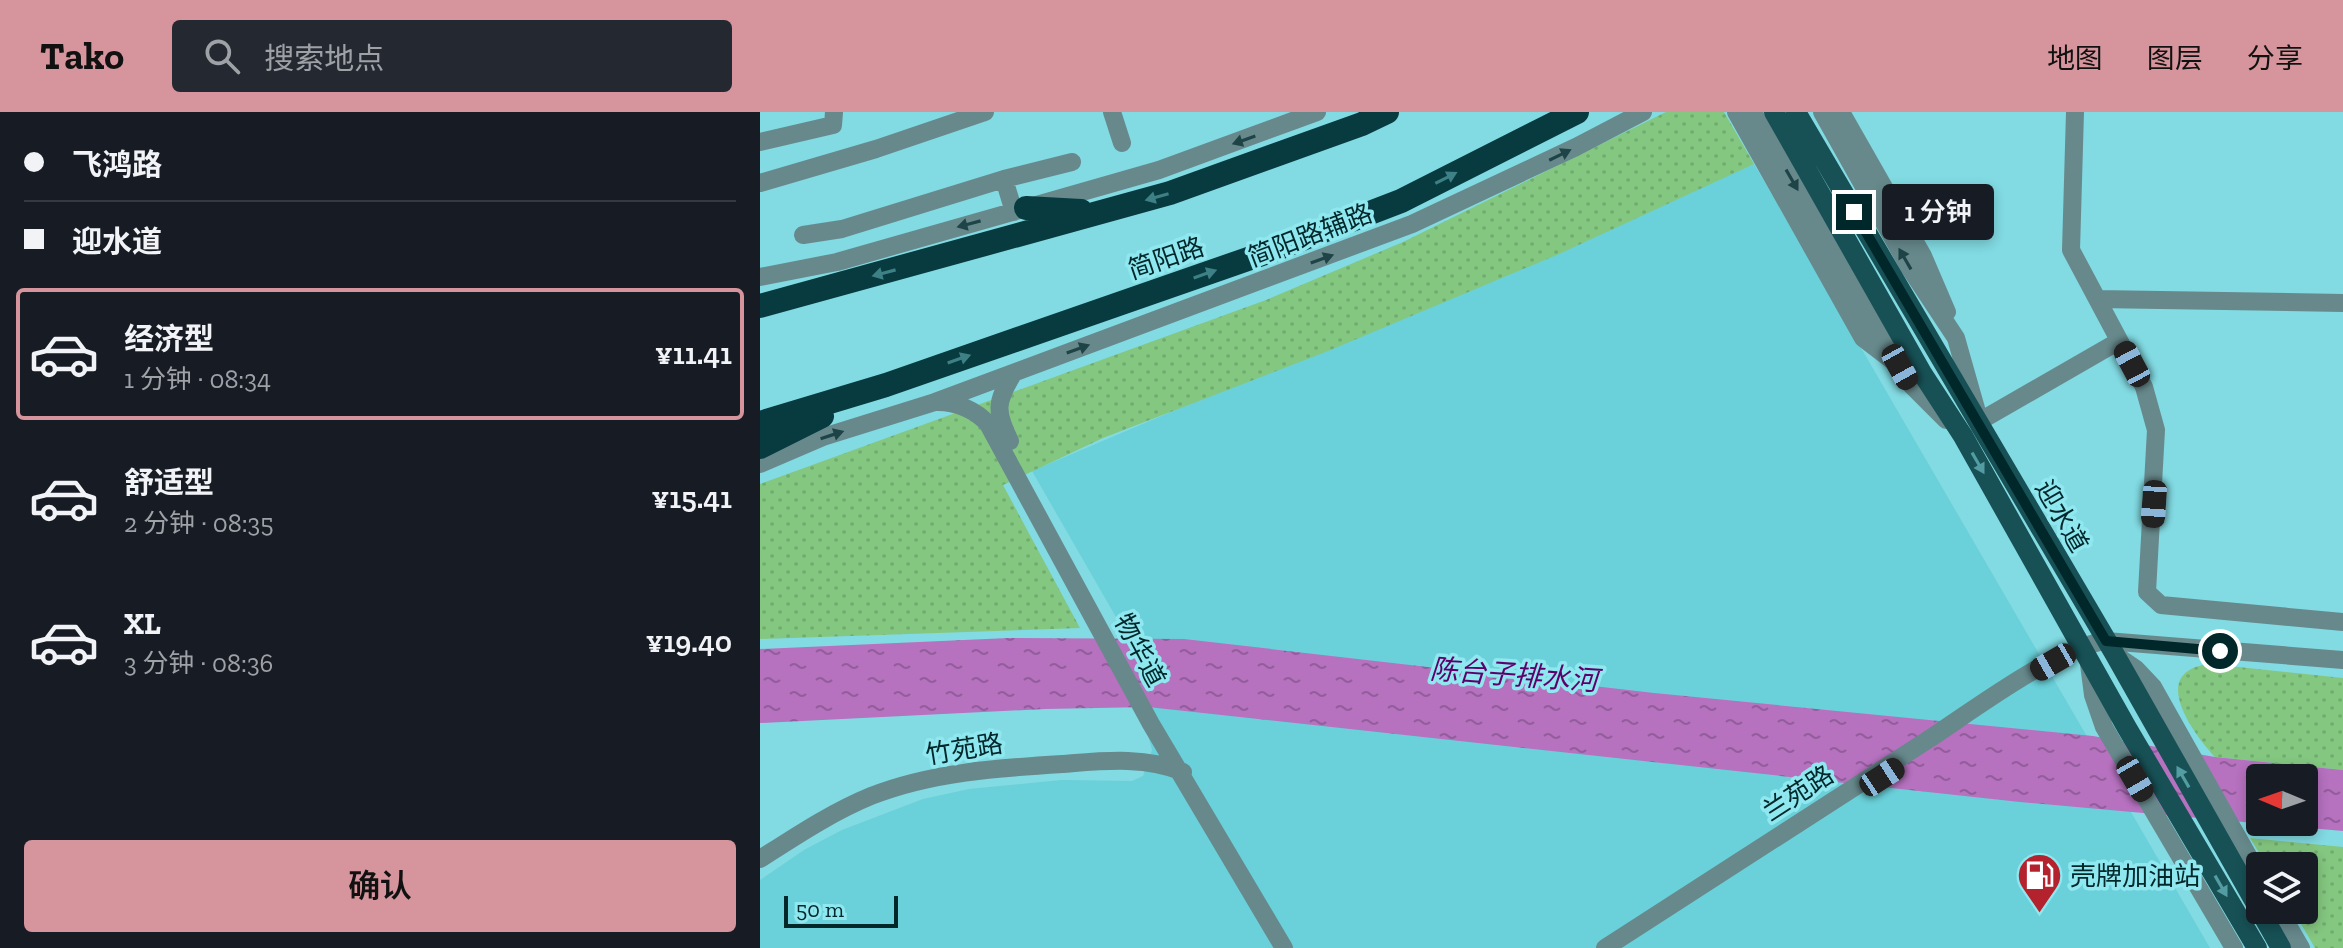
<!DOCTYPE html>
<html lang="zh">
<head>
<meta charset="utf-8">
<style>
	body { margin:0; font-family:"Zilla Slab","Noto Sans SC",serif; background:#242831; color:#f1f3f6; height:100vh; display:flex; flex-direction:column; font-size:30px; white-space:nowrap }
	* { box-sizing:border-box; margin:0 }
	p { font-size:26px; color:#9ea1a6 }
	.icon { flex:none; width:44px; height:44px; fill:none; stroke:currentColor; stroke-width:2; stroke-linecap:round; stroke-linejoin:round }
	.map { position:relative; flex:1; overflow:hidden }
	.side { display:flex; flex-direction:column; background:#171b24; width:760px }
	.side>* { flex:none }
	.guide { display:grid; align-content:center; height:176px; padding:0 24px; background:#171b24 }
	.needle { width:52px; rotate:272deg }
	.buttons { position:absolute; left:1486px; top:652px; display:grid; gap:16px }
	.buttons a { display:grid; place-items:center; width:72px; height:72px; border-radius:8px; background:#171b24; box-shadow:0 4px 12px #0003; font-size:40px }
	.scale { position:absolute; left:24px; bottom:20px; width:114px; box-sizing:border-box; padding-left:8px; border:4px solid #00272a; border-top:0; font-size:22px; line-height:28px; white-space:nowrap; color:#00272a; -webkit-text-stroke:6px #8fe7ef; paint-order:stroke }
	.end { position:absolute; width:36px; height:36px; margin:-18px; border:10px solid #00272a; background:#fff; box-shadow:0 0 0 4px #fff }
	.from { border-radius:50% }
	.bubble { position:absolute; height:56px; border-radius:8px; background:#171b24; box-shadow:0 4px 12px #0003; font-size:26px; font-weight:600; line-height:56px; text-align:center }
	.car { position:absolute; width:24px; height:48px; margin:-24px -12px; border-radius:10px; box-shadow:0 0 6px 2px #0007; background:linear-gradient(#222 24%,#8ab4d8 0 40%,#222 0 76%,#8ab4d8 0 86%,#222 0) }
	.guide b { display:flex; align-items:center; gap:28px; height:76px; font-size:30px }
	.guide b+b { border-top:2px solid #363941 }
	.guide i { width:20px; height:20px; background:#f1f3f6 }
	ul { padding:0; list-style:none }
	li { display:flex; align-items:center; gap:24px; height:132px; margin:0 16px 12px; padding:0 8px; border:4px solid transparent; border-radius:8px }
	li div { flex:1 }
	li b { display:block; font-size:30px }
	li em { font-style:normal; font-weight:600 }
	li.on { border-color:#d6959c }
	li>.icon { width:72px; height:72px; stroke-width:1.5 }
	.primary-button { display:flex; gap:16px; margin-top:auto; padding:16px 24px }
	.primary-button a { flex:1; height:92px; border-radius:8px; background:#d6959c; color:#111; font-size:32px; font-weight:600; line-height:92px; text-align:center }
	header { display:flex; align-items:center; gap:48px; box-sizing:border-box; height:112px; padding:0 40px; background:#d6959c; color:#111 }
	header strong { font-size:38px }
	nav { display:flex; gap:44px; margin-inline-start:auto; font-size:28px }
	.search { width:560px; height:72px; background:#242831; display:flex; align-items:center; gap:20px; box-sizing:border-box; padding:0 28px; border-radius:8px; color:#9ea1a6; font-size:30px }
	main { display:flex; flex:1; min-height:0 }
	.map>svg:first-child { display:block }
	.built { fill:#6ad0d9 }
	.park { fill:url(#park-dots) }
	.water { fill:url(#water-ripples); fill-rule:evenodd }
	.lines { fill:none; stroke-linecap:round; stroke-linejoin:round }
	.minor { stroke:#67898c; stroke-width:18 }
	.major { stroke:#175156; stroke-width:20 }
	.highway { stroke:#073b3f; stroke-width:24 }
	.oneway { fill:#1f4447 }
	.oneway2 { fill:#3d8085 }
	.oneway3 { fill:#539ca2 }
	.route { stroke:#00272a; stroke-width:10 }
	.labels { text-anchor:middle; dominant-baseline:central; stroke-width:7; stroke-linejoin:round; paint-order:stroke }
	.street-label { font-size:26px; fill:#00272a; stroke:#8fe7ef }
	.poi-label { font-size:26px; fill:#00272a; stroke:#8fe7ef; text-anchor:start }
	.water-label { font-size:28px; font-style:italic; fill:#5f006a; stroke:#8fe7ef }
</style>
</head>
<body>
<header>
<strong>Tako</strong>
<div class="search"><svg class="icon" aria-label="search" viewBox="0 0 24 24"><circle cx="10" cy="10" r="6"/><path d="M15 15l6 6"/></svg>搜索地点</div>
<nav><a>地图</a><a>图层</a><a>分享</a></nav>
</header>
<main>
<section class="side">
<div class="guide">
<b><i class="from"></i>飞鸿路</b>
<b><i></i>迎水道</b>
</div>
<ul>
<li class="on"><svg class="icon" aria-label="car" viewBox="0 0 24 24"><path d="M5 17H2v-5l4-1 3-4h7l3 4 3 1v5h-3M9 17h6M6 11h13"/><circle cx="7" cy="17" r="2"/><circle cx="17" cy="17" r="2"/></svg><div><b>经济型</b><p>1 分钟 · 08:34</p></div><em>¥11.41</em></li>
<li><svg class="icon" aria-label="car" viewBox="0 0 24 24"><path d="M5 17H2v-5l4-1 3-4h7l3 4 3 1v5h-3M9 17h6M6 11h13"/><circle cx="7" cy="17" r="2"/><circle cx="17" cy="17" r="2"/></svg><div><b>舒适型</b><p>2 分钟 · 08:35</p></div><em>¥15.41</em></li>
<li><svg class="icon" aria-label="car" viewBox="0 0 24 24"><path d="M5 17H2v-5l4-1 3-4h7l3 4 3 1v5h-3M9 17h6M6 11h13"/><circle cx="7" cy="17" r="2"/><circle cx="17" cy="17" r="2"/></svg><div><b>XL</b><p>3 分钟 · 08:36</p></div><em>¥19.40</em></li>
</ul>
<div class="primary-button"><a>确认</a></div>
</section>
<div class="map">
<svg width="1583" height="836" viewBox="0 0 1583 836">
	<defs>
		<pattern id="park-dots" width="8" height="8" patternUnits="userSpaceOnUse" patternTransform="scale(2)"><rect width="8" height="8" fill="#84c780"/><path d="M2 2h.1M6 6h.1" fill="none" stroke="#70ab6f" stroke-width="1.8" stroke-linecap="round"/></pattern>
		<pattern id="water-ripples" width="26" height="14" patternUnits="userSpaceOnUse" patternTransform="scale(2)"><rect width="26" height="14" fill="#b671bf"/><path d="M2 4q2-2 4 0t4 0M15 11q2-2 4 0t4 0" fill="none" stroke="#925d9b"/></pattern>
	</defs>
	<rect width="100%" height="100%" fill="#82dae2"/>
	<path class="built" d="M994 52 1450 836H0V768L44 738 82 718 163 687 209 677 302 668 372 669 383 664 392 638 356 505 272 359Z"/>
	<path class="park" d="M906 0H964L994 52 799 142 568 239 343 326 243 373 320 516 0 527V372L506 188 643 130Z
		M1450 552 1583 566V658L1455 645C1433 621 1387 559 1450 552Z
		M1490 726 1583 735V836H1555L1533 798H1544V754H1507Z"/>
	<path class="water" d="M249 526 424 527 894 581 1333 624 1455 645 1583 658V719L1260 690 388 595 286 597 0 611V537ZM1500 666H1544V710H1500Z"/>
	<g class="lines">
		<path class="minor" d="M352 0 362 31
			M976 0 1103 226 1133 249
			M993 0 1149 271 1186 308
			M1062 0 1149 155 1196 226 1217 300
			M1081 0 1163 144 1187 200
			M1315 0 1311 138 1384 275 1396 318 1387 480 1401 493 1583 510
			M0 30 73 13 74 0
			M244 67 312 50
			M0 71 116 37 225 0
			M43 123 82 117 244 67 254 100
			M0 165 77 150 399 58 557 0
			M1337 187 1583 191
			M178 290C196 290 216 298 228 312L391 612 524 836
			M1220 309 1359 229
			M250 329C235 299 236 290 253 262
			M0 352 63 325 175 290 652 112 816 35 883 0
			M1354 542 1376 557 1393 575 1500 765
			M1329 552 1333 583 1344 615 1474 836
			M0 747C36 724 72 700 111 684 172 660 238 656 303 652 342 649 385 644 423 660
			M1519 798 1541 836
			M845 836C952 767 1059 698 1166 629 1211 600 1296 535 1346 529L1583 548"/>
		<path class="major" d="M1014 0 1162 261 1203 324 1367 616 1497 836
			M1036 0 1354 541 1521 836"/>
		<path class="highway" d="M266 96 321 99
			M0 194 410 81 602 12 627 0
			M0 311 126 273 511 139 641 89 817 0
			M0 335 62 304"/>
	</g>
	<defs><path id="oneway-solid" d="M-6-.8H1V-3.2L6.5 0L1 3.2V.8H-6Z" transform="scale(2)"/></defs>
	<g class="oneway">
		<use href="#oneway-solid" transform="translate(484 28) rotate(161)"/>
		<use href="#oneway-solid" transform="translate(800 43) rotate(-26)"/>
		<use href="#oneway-solid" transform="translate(1032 68) rotate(60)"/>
		<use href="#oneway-solid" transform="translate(209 112) rotate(165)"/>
		<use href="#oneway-solid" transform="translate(562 147) rotate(-20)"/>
		<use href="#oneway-solid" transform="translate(1145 147) rotate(-120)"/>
		<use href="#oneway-solid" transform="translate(318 237) rotate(-20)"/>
		<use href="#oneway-solid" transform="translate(72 323) rotate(-18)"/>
	</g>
	<g class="oneway2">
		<use href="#oneway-solid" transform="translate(686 66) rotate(-27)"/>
		<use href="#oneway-solid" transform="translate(397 85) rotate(164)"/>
		<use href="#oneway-solid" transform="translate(124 161) rotate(165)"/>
		<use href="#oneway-solid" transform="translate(445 162) rotate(-19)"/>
		<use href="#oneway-solid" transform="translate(199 247) rotate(-19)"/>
	</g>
	<g class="oneway3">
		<use href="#oneway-solid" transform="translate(1218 351) rotate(60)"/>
		<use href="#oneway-solid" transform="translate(1423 665) rotate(-120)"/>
		<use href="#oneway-solid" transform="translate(1461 774) rotate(60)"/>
	</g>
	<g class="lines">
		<path class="route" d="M1094 100 1346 529 1460 539"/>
	</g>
	<defs>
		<symbol id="fuel-pin" viewBox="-11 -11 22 30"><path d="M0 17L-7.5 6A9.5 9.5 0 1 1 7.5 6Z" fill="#b4222e" stroke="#8fe7ef"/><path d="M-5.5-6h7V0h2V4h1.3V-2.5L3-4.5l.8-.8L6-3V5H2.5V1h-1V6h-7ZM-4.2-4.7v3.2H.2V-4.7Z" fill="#fff"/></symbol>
	</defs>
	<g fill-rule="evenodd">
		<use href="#fuel-pin" x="1254" y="738" width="51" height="69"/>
	</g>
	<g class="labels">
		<g class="street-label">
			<text transform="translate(550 123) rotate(-21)">简阳路辅路</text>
			<text transform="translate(406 146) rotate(-19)">简阳路</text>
			<text transform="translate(1302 404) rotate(60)">迎水道</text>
			<text transform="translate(380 538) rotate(62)">物华道</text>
			<text transform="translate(204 637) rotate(-9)">竹苑路</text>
			<text transform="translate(1038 681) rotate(-33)">兰苑路</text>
		</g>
		<g class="poi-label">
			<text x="1310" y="764">壳牌加油站</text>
		</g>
		<g class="water-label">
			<text transform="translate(754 563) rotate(4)">陈台子排水河</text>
		</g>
	</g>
</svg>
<div class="buttons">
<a><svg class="needle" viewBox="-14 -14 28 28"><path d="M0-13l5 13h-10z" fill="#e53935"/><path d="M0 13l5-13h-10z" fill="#9ea1a6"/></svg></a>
<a><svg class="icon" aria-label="layers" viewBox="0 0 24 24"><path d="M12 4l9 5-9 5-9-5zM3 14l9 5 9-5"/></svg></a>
</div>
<div class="scale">50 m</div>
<i class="end from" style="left:1460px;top:539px"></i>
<i class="end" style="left:1094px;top:100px"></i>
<div class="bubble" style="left:1122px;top:72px;width:112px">1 分钟</div>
<i class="car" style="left:1372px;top:252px;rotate:332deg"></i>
<i class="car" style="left:1140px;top:255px;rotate:151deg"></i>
<i class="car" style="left:1394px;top:392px;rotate:184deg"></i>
<i class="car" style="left:1293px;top:550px;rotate:240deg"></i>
<i class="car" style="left:1122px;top:665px;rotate:57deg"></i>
<i class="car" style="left:1375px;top:667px;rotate:150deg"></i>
</div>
</main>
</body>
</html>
